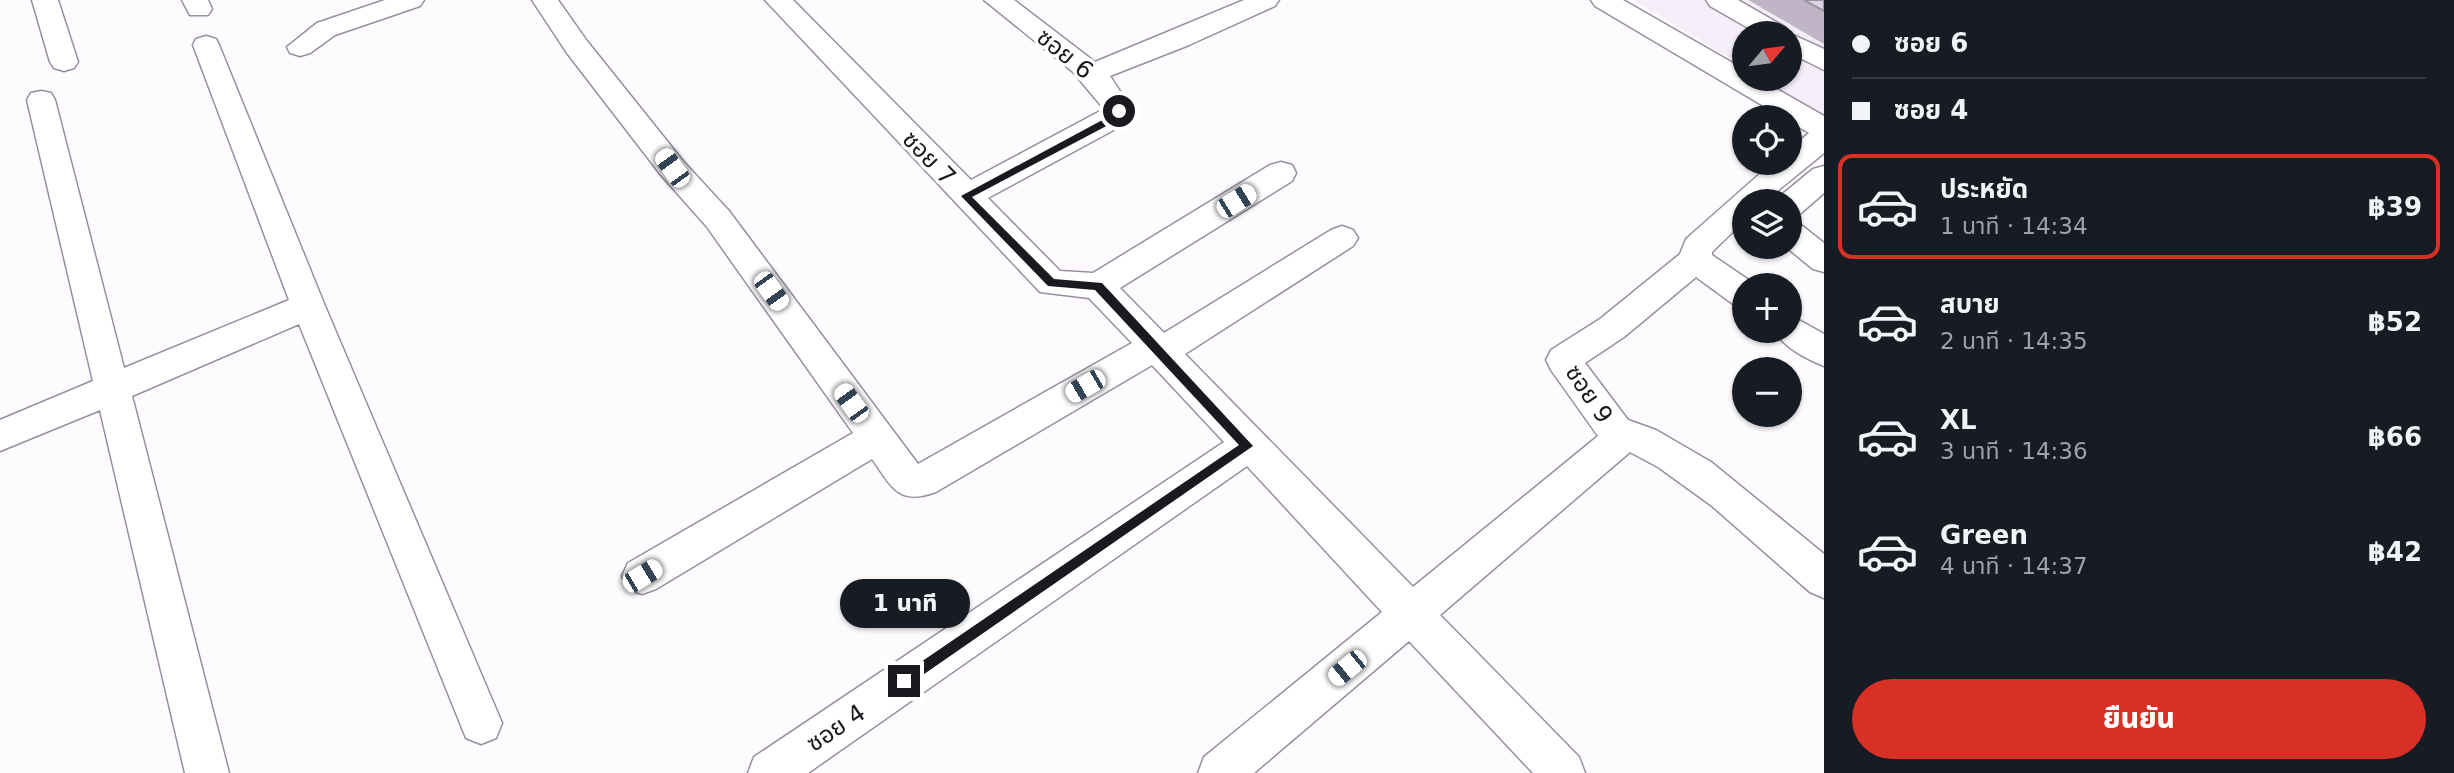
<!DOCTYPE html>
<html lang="th">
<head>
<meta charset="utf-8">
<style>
	body { margin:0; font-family:"DejaVu Sans","Noto Sans Thai",sans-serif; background:#242831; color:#f1f3f6; height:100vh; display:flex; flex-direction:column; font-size:26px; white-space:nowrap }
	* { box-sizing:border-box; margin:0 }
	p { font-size:23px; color:#9ea1a6 }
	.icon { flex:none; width:38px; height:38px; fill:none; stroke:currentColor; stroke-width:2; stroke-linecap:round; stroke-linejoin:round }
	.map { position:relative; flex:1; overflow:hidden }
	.panel { display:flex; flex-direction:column; background:#171b24; width:630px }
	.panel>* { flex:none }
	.hud { display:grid; align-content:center; height:154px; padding:0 28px; background:#171b24 }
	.needle { width:46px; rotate:61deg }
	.tools { position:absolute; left:1732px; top:21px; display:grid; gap:14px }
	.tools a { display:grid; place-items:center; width:70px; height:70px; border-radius:50%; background:#171b24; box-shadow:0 2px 5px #0004; font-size:35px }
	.end { position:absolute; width:32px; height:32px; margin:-16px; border:9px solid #1c181f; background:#fff; box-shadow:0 0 0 4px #fff }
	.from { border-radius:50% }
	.bubble { position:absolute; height:49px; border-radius:24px; background:#171b24; box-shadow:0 2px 5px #0004; font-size:23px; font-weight:800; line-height:49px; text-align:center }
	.car { position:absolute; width:21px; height:42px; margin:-21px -10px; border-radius:9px; box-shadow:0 0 5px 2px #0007; background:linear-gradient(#fff 24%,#345 0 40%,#fff 0 76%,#345 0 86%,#fff 0) }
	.hud b { display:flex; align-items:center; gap:24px; height:66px; font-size:26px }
	.hud b+b { border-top:2px solid #363941 }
	.hud i { width:18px; height:18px; background:#f1f3f6 }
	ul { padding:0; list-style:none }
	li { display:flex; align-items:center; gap:21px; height:105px; margin:0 14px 10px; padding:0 14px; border:4px solid transparent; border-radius:14px }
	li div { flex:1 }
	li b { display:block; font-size:26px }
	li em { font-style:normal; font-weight:800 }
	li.selected { border-color:#d93025 }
	li>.icon { width:63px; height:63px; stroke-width:1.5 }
	.action { display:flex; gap:14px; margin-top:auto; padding:14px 28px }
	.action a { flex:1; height:80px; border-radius:42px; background:#d93025; color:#fff; font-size:28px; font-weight:800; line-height:80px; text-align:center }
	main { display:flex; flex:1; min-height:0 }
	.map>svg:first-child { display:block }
	.built { fill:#f4eef8 }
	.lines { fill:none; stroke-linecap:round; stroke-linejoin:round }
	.minor-casing { stroke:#988ea0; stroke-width:3 }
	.minor { fill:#fff; fill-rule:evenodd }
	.wall { fill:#bfb5c6 }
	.building { fill:#ded3e6; stroke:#9b94a1; stroke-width:2 }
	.route { fill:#1c181f }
	.labels { text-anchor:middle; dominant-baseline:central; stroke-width:7; stroke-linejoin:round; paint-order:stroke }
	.street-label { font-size:24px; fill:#1c181f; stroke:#fff }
</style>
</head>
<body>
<main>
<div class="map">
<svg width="1824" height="773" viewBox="0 0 1824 773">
	<rect width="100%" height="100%" fill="#fdfbfe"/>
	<path class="built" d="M1633 0H1824V115L1764 79H1790V33H1745V67Z"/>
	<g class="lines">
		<defs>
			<path id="minor" d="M32 0H58L78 62 74 68 64 71 54 68 50 62Z
				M182 0H208L212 9 208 15H190Z
				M385 0H424L420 6 335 35 310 53 300 56 290 53 287 47 317 23Z
				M532 0H558L587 41 683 161 729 211 918 464 1132 343 1089 298 1040 292 765 0H793L971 180 1104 109 1073 72 984 0H1014L1095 62 1244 0H1279L1275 6 1189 45 1110 76 1133 111 1121 126 988 198 1060 271 1093 273 1270 165 1281 162 1292 165 1296 173 1292 181 1120 288 1164 333 1331 230 1342 226 1353 230 1358 238 1353 246 1185 354 1413 587 1598 436 1551 370 1546 360 1551 350 1600 319 1680 254 1686 239 1772 163H1790V149L1809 133 1790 122V117H1782L1595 6 1591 0H1623L1745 70V79H1759L1824 116V153L1765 201H1745V220L1712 252V255L1756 285H1745V308L1733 304 1696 277 1624 337 1585 363 1628 420 1656 430 1711 462 1824 554V598L1810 592 1712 506 1658 467 1630 452 1440 615 1579 757 1585 773H1533L1409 641 1254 773H1198L1204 757 1382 612 1247 466 808 773H748L754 757 1224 442 1152 365 936 492C898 506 892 487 872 459L656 589 642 594 628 589 622 576 628 563 853 433 707 227 661 175 567 53Z
				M1706 0H1738L1785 27 1789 33 1824 49V70L1790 53V33H1757L1710 6Z
				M206 36 216 39 219 45 325 306 502 723 496 738 481 744 466 738 299 324 132 396 229 773H185L100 410 0 451V420L93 381 27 100 31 93 41 91 51 93 55 100 124 368 289 300 193 45 196 39Z
				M1824 166V193L1801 213 1790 216V201H1777L1779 197 1813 169Z
				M1790 221 1801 225 1824 243V272L1813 269 1786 247H1790Z
				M1790 315 1824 334V366C1808 360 1783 347 1775 331H1790Z"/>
		</defs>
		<use href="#minor" class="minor-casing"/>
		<use href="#minor" class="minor"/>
	</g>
	<path class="wall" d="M1748 0H1824V44Z"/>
	<path class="building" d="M1804 0H1824V11Z"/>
	<path class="route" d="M1119 108 1124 111 1114 122 972 197 1054 279 1102 283 1253 446 904 688 899 686V677L1239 445 1095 290 1048 286 961 196 1108 117Z"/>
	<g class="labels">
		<g class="street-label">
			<text transform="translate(1065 54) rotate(39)">ซอย 6</text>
			<text transform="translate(929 158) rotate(46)">ซอย 7</text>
			<text transform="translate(1589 394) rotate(56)">ซอย 9</text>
			<text transform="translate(836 728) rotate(-34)">ซอย 4</text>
		</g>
	</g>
</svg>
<div class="tools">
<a><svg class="needle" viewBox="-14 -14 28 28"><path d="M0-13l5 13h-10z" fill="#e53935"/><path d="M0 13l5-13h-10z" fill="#9ea1a6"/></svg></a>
<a><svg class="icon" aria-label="locate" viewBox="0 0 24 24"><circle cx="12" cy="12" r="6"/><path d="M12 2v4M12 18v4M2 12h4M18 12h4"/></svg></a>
<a><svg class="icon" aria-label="layers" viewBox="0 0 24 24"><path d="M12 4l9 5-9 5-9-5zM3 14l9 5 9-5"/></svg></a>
<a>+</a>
<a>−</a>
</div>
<i class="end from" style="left:1119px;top:111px"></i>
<i class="end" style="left:904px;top:681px"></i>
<div class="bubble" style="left:840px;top:579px;width:130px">1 นาที</div>
<i class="car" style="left:672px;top:168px;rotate:324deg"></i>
<i class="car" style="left:1236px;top:201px;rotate:58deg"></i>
<i class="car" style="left:771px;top:291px;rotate:144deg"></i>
<i class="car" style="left:1085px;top:386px;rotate:240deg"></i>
<i class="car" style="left:851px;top:403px;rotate:324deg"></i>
<i class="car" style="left:642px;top:576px;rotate:59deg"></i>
<i class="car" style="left:1347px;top:668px;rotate:231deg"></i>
</div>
<section class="panel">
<div class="hud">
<b><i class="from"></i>ซอย 6</b>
<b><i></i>ซอย 4</b>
</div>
<ul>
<li class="selected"><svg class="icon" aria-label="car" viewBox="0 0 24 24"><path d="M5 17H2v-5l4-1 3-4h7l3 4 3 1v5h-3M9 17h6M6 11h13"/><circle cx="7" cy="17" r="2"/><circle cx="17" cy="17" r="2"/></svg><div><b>ประหยัด</b><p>1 นาที · 14:34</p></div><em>฿39</em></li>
<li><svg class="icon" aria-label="car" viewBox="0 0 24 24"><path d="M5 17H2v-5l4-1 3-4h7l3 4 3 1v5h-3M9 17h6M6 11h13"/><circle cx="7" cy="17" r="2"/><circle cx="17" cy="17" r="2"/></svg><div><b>สบาย</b><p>2 นาที · 14:35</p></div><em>฿52</em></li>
<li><svg class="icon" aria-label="car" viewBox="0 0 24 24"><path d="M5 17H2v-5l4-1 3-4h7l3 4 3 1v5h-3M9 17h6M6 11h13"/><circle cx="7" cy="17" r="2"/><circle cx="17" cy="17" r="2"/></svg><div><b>XL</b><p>3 นาที · 14:36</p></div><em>฿66</em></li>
<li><svg class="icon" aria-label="car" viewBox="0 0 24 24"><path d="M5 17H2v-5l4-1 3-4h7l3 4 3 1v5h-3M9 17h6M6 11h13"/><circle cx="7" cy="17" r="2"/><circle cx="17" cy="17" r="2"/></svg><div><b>Green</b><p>4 นาที · 14:37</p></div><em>฿42</em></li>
</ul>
<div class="action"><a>ยืนยัน</a></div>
</section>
</main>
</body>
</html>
